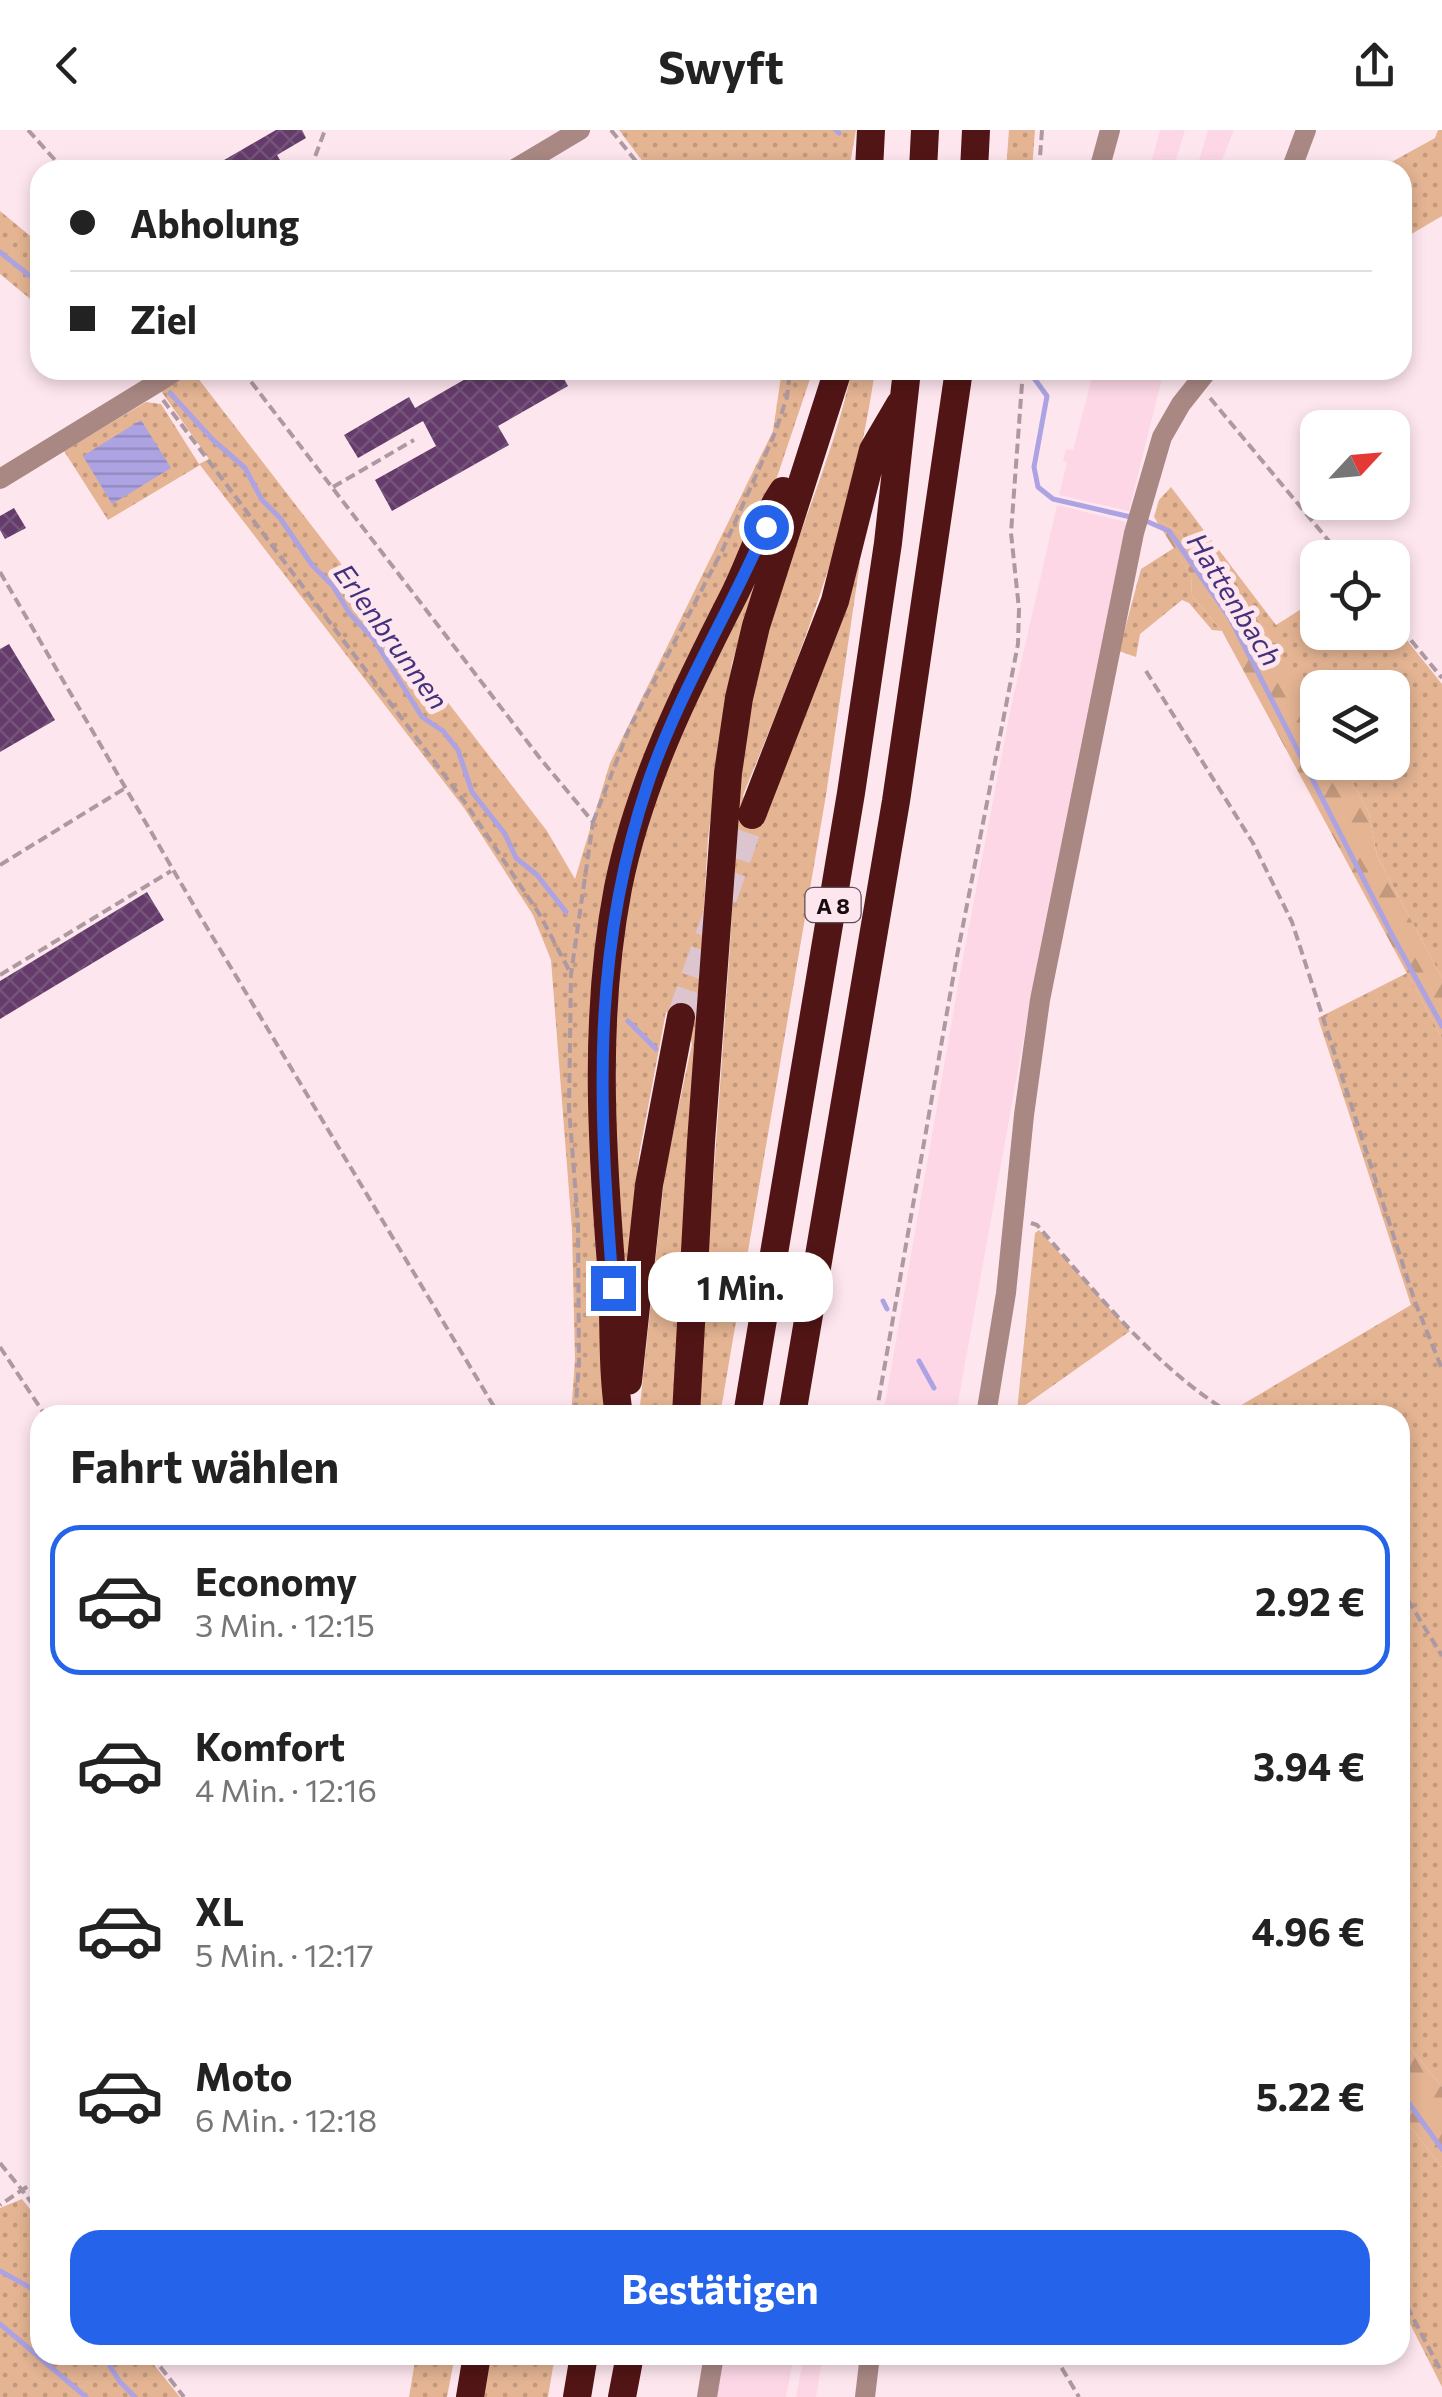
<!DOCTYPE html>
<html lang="de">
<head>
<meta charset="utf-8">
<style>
	body { margin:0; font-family:Commissioner,sans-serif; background:#f2f2f2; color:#222; height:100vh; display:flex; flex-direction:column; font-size:38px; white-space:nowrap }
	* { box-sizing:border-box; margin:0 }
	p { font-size:32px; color:#767676 }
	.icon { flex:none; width:55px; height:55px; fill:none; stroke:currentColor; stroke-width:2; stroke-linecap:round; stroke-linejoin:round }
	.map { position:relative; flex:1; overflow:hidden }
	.details { position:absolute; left:30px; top:1275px; width:1380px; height:960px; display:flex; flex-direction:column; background:#fff; border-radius:30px; box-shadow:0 5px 15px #0003 }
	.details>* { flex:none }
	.banner { position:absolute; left:30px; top:30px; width:1382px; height:220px; border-radius:30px; box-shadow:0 5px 15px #0003; display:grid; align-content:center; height:220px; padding:0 40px; background:#fff }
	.needle { width:65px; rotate:64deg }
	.fabs { position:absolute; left:1300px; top:280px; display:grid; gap:20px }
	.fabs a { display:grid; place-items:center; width:110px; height:110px; border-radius:20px; background:#fff; box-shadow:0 5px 15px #0003; font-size:50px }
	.end { position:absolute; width:45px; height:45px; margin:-22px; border:12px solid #2563eb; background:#fff; box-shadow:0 0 0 5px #fff }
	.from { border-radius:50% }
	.bubble { position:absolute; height:70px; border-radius:30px; background:#fff; box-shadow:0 5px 15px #0003; font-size:32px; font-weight:700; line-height:70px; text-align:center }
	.banner b { display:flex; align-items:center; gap:35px; height:95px; font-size:38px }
	.banner b+b { border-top:2px solid #e0e0e0 }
	.banner i { width:25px; height:25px; background:#222 }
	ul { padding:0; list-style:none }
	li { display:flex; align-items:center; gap:30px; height:150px; margin:0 20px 15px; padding:0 20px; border:5px solid transparent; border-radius:30px }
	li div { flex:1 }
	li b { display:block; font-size:38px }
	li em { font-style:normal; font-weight:700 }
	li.current { border-color:#2563eb }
	li>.icon { width:90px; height:90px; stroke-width:1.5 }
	h2 { padding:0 40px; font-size:45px; line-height:120px }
	.cta { display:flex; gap:20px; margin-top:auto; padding:20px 40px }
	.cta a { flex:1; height:115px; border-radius:30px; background:#2563eb; color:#fff; font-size:40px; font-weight:700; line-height:115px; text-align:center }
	header { display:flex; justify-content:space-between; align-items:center; height:130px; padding:0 40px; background:#fff; font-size:45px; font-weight:700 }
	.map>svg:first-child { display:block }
	.built { fill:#fdd7e6 }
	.grass { fill:url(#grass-dots) }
	.forest { fill:url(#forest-firs) }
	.water { fill:url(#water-rules) }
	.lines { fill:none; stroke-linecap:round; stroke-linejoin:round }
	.stream { stroke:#ada3e3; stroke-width:5 }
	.building { fill:url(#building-cross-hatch) }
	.highway-tunnel { stroke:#dcc5ce; stroke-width:28; stroke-dasharray:28 14; stroke-linecap:butt }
	.path { stroke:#ae99a1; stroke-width:4; stroke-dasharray:10 5; stroke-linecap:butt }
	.minor { stroke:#a98884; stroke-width:20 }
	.highway { stroke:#521515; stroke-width:28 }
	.route { stroke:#2563eb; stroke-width:12 }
	.labels { text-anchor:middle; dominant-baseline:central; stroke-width:10; stroke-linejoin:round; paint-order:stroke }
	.shield { fill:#fee6ef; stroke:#5d4d54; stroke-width:2.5 }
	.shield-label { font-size:22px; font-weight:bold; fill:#180b11 }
	.water-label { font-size:28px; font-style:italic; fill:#44317c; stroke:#fee6ef }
</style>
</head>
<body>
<header><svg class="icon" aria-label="back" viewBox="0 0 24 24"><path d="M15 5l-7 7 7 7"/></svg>Swyft<svg class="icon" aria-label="share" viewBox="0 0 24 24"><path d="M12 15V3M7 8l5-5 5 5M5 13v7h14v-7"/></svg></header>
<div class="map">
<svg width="1442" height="2267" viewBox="0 0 1442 2267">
	<defs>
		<pattern id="grass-dots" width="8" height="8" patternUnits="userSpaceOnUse" patternTransform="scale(2.5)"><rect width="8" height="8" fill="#e4b493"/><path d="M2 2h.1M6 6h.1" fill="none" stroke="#c3997e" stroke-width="1.8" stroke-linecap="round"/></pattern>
		<pattern id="forest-firs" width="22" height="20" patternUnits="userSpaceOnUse" patternTransform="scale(2.5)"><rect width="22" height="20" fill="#e4b493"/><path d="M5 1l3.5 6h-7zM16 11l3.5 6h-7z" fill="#c3997e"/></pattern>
		<pattern id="water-rules" width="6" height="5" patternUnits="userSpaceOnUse" patternTransform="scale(2.5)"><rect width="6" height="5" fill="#ada3e3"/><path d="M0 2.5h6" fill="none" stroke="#948bc2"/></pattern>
		<pattern id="building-cross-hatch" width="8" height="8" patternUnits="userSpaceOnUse" patternTransform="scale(2.5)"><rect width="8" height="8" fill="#643b6a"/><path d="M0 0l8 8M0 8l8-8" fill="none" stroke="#75547a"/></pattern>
	</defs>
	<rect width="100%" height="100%" fill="#fee6ef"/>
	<path class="built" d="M1160 0H1185L1173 40H1149Z
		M1208 0H1234L1218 40H1196Z
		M1094 240H1164L1129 381 1059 365 1067 333 1063 331 1066 319 1073 320Z
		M1057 375 1126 392 1039 823 956 1284 954 1280 952 1285H883L962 833 1011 577Z
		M721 2225H794L786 2267H714Z
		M804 2225H823L816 2267H796Z"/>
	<path class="grass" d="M619 0H856L849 40H649Z
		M1009 0H1035L1032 40H1006Z
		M1438 0H1442V86L1403 109 1402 40H1377L1435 8Z
		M0 81 40 114V177L0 144Z
		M782 240H813L771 365 605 768 604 1285H571L575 1230 572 1100 551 830 533 785 464 678 200 335 108 390 64 321 146 272 161 274 199 334 209 329 161 261 194 243 547 701 575 749 610 633 773 301Z
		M852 240H875C854 389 800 528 743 665L745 676 762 696 823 535 856 433 860 432 826 665 720 1285H696C708 1128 719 972 730 815 736 727 735 638 754 551 778 444 829 346 852 240Z
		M1171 357 1276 495 1317 469 1318 502H1392L1393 493 1442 554V848L1377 726 1369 683 1342 633 1392 632V558H1318L1316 617 1298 582 1310 576 1258 488 1226 463 1213 439 1178 402 1154 387 1159 370Z
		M1174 418 1191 445 1192 466 1222 501 1212 500 1189 473 1182 470 1140 504 1136 527 1119 521 1141 439Z
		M752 452 756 454 732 533 708 708 674 1285H639L665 1040 692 914C689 900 681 885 666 882L639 1025 628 1153 622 1152 612 883 630 753 657 653Z
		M1407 843 1442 908V1957L1400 1905 1409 1895 1400 1860V1285L1226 1284 1411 1175 1318 888Z
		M1039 1100 1130 1201 1017 1281 1035 1103Z
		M1400 1984 1442 2037V2257L1400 2174Z
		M22 2069 40 2092V2225H146L180 2267H0V2078Z
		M416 2225H455L447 2267H409Z
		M488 2225H555L548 2267H480Z"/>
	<path class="forest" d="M1154 387 1178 402 1213 439 1226 463 1258 488 1311 576 1299 583 1317 617 1318 632 1342 633 1369 683 1377 726 1442 848V908L1222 501 1192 466 1191 445Z
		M1400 1905 1442 1957V2037L1400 1984Z"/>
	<path class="water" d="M141 290 171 338 112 374 83 326Z"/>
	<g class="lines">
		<path class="stream" d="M836 0 839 3
			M0 122 40 154
			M1031 244 1047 266 1034 337 1038 357 1053 369 1135 388
			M170 263 213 310 245 338 262 370 280 388 312 435 333 456 350 484 373 508 422 587 443 601 458 620 472 662 505 704 516 728 537 745 566 782
			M1146 391 1169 401 1230 488 1391 803 1442 896
			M628 891 656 919
			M883 1171 887 1179
			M919 1231 934 1258
			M1400 1961 1442 2019
			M0 2141 40 2163
			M0 2194 86 2267
			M103 2225 120 2252 135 2267"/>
	</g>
	<path class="building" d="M276 0H302L306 8 277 25 286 40H223L219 33Z
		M481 240H559L568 256 498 296 509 315 392 381 375 350 436 316 423 291 358 328 344 305 409 267 415 278Z
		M14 378 26 398 5 409 0 400V386Z
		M9 514 55 590 0 622V519Z
		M147 762 164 790 0 889V851Z"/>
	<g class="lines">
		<path class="highway-tunnel" d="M681 887 752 685"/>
		<path class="path" d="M28 0 64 40
			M611 0 643 40
			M310 40 325 0
			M1039 40 1042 0
			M242 240 539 627 593 692 571 844 569 978 578 1093 579 1234 575 1285
			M1210 268 1343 428
			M163 270 466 674 540 785 571 844
			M333 357 414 310
			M0 442 200 786 499 1285
			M1392 487 1442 548
			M1146 541 1253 713 1292 792 1415 1172 1442 1239
			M593 692 629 599 723 419 775 303 787 267 790 240
			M0 735 127 657
			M0 845 171 741
			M1031 1093 1037 1095C1097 1163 1155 1238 1233 1285
			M0 1217 45 1285
			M876 1285 956 831 1018 514 1019 479 1011 403 1023 240
			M1400 1457 1442 1526
			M0 2033 22 2060 0 2075
			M40 2049 22 2060 40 2084
			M1400 2163 1442 2243
			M151 2225 184 2267
			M1054 2225 1079 2267"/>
		<path class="minor" d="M513 40 580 0
			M1099 40 1110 0
			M1291 40 1306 0
			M0 349 178 240
			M986 1285 1006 1163 1024 985 1040 870 1134 403 1162 307 1181 274 1208 240
			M707 2267 714 2225
			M865 2267 870 2225"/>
		<path class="highway" d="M869 40 871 0
			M923 40 925 0
			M974 40 976 0
			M752 685 835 471 873 320 900 274
			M628 1251 649 1055 681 887
			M619 1285C611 1235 615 1185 611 1134 601 1008 594 883 618 758 639 653 687 557 735 463 751 431 763 391 783 361
			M686 1285 701 1012 728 643 739 568 756 496 838 240
			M747 1285 851 663 888 413 907 240
			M792 1285 896 671 959 240
			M470 2267 477 2225
			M577 2267 584 2225
			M622 2267 630 2225"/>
	</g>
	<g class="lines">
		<path class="route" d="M613 1158C599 980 590 826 648 653 678 564 729 483 766 397"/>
	</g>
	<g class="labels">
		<rect class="shield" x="805.5" y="758" width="55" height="34" rx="8"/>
		<g class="shield-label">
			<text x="833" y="775">A 8</text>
		</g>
		<g class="water-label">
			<text transform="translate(1235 469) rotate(58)">Hattenbach</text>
			<text transform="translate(392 506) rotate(54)">Erlenbrunnen</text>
		</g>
	</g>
</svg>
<div class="fabs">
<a><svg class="needle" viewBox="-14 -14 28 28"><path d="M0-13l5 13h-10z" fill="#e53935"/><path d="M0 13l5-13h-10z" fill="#767676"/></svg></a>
<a><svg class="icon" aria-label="locate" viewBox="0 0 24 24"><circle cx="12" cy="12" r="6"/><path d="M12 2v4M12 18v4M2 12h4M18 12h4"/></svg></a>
<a><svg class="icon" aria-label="layers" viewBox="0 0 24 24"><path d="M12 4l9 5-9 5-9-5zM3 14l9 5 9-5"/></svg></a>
</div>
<i class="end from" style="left:766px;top:397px"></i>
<i class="end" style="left:613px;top:1158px"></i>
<div class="bubble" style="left:648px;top:1122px;width:185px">1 Min.</div>
<div class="banner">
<b><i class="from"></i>Abholung</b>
<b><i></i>Ziel</b>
</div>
<section class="details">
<h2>Fahrt wählen</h2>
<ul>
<li class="current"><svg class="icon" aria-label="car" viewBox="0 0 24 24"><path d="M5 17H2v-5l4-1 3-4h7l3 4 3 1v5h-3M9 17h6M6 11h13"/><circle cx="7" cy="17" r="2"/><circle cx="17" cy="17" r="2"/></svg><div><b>Economy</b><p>3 Min. · 12:15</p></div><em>2.92 €</em></li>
<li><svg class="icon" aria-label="car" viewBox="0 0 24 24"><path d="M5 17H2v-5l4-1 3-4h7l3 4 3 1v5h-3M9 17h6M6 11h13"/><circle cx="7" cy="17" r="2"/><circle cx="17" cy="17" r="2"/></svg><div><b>Komfort</b><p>4 Min. · 12:16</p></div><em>3.94 €</em></li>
<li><svg class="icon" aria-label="car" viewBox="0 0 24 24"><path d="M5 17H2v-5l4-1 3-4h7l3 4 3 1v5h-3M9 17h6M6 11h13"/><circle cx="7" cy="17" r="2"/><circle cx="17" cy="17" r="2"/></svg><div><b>XL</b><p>5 Min. · 12:17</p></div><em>4.96 €</em></li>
<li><svg class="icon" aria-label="car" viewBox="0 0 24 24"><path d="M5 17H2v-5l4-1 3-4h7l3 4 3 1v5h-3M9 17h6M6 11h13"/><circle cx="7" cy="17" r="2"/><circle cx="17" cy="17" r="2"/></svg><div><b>Moto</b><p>6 Min. · 12:18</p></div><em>5.22 €</em></li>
</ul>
<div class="cta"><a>Bestätigen</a></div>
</section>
</div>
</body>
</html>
